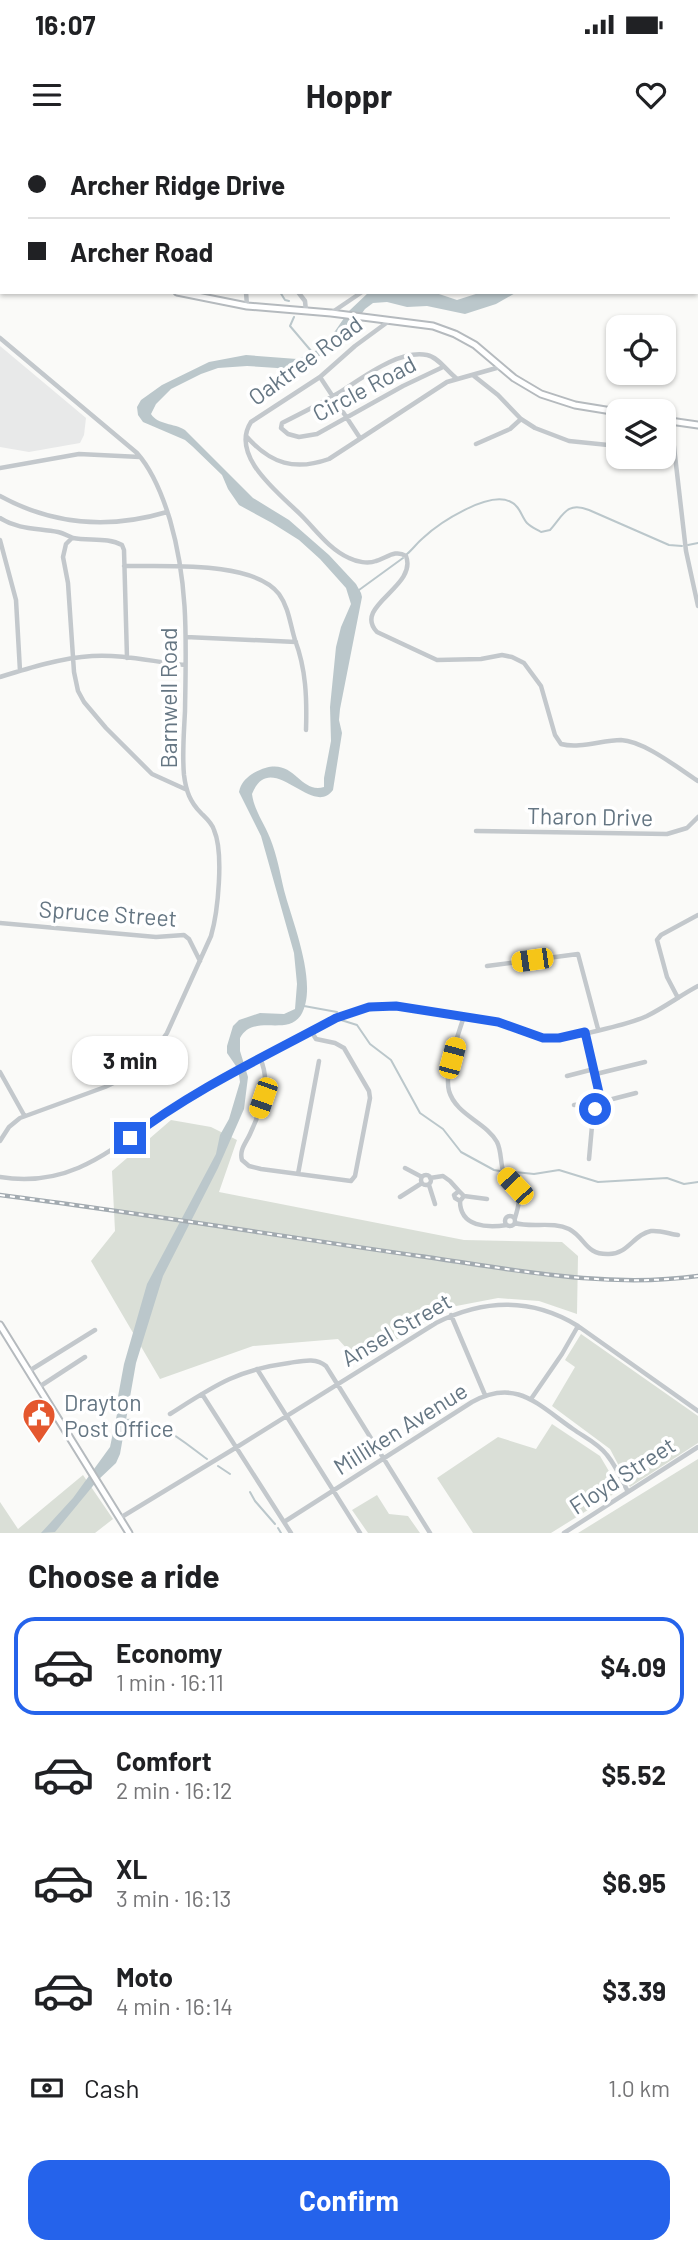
<!DOCTYPE html>
<html lang="en">
<head>
<meta charset="utf-8">
<style>
	body { margin:0; font-family:Barlow,sans-serif; background:#f6f6f6; color:#202124; height:100vh; display:flex; flex-direction:column; font-size:26px; white-space:nowrap }
	* { box-sizing:border-box; margin:0 }
	p { font-size:23px; color:#757577 }
	.icon { flex:none; width:38px; height:38px; fill:none; stroke:currentColor; stroke-width:2; stroke-linecap:round; stroke-linejoin:round }
	.map { position:relative; height:1393px; overflow:hidden }
	.sheet { display:flex; flex-direction:column; background:#fff; flex:1 }
	.sheet>* { flex:none }
	.banner { position:absolute; left:0px; top:0px; width:698px; height:154px; box-shadow:0 2px 5px #0004; display:grid; align-content:center; height:154px; padding:0 28px; background:#fff }
	.buttons { position:absolute; left:606px; top:175px; display:grid; gap:14px }
	.buttons a { display:grid; place-items:center; width:70px; height:70px; border-radius:14px; background:#fff; box-shadow:0 2px 5px #0004; font-size:35px }
	.end { position:absolute; width:32px; height:32px; margin:-16px; border:9px solid #2563eb; background:#fff; box-shadow:0 0 0 4px #fff }
	.from { border-radius:50% }
	.bubble { position:absolute; height:49px; border-radius:21px; background:#fff; box-shadow:0 2px 5px #0004; font-size:23px; font-weight:700; line-height:49px; text-align:center }
	.car { position:absolute; width:21px; height:42px; margin:-21px -10px; border-radius:9px; box-shadow:0 0 5px 2px #0007; background:linear-gradient(#f5c518 24%,#345 0 40%,#f5c518 0 76%,#345 0 86%,#f5c518 0) }
	.banner b { display:flex; align-items:center; gap:24px; height:66px; font-size:26px }
	.banner b+b { border-top:2px solid #e0e0e0 }
	.banner i { width:18px; height:18px; background:#202124 }
	ul { padding:0; list-style:none }
	li { display:flex; align-items:center; gap:21px; height:98px; margin:0 14px 10px; padding:0 14px; border:4px solid transparent; border-radius:21px }
	li div { flex:1 }
	li b { display:block; font-size:26px }
	li em { font-style:normal; font-weight:700 }
	li.current { border-color:#2563eb }
	li>.icon { width:63px; height:63px; stroke-width:1.5 }
	h2 { padding:0 28px; font-size:32px; line-height:84px }
	.pay { display:flex; align-items:center; gap:18px; height:77px; padding:0 28px; font-size:26px }
	.pay p { margin-inline-start:auto }
	.primary-button { display:flex; gap:14px; margin-top:auto; padding:14px 28px }
	.primary-button a { flex:1; height:80px; border-radius:21px; background:#2563eb; color:#fff; font-size:28px; font-weight:700; line-height:80px; text-align:center }
	.status { display:flex; justify-content:space-between; align-items:center; height:49px; padding:0 35px; background:#fff; direction:ltr }
	.status svg { height:19px; fill:currentColor }
	header { display:flex; justify-content:space-between; align-items:center; height:91px; padding:0 28px; background:#fff; font-size:32px; font-weight:700 }
	.map>svg:first-child { display:block }
	.built { fill:#e8e9e9 }
	.green { fill:#dadfd7 }
	.water { fill:#bbc7cb }
	.lines { fill:none; stroke-linecap:round; stroke-linejoin:round }
	.stream { stroke:#bbc7cb; stroke-width:2 }
	.major-casing { stroke:#b5babe; stroke-width:9 }
	.minor { stroke:#c3c8cc; stroke-width:4.5 }
	.major { stroke:#fff; stroke-width:5 }
	.rail-casing { stroke:#a2aab0; stroke-width:4.5 }
	.rail { stroke:#fff; stroke-width:2; stroke-dasharray:5; stroke-linecap:butt }
	.route { stroke:#2563eb; stroke-width:9 }
	.labels { text-anchor:middle; dominant-baseline:central; stroke-width:7; stroke-linejoin:round; paint-order:stroke }
	.street-label { font-size:23px; fill:#657683; stroke:#fff }
	.poi-label { font-size:23px; fill:#657683; stroke:#fff; text-anchor:start }
</style>
</head>
<body>
<div class="status"><b>16:07</b><svg viewBox="0 0 49 12"><path d="M0 12V9h3v3zM5 12V6h3v6zM10 12V3h3v9zM15 12V0h3v12zM26 1h20v11H26zM47 4h2v5h-2z"/></svg></div>
<header><svg class="icon" aria-label="menu" viewBox="0 0 24 24"><path d="M4 6h16M4 12h16M4 18h16"/></svg>Hoppr<svg class="icon" aria-label="heart" viewBox="0 0 24 24"><path d="M12 20l-8-8c-3-5 5-10 8-4 3-6 11-1 8 4z"/></svg></header>
<div class="map">
<svg width="698" height="1393" viewBox="0 0 698 1393">
	<rect width="100%" height="100%" fill="#fafaf8"/>
	<path class="built" d="M0 206 86 278 84 295 80 303 29 312 0 307Z"/>
	<path class="green" d="M171 980 211 987 237 1000 219 1052 464 1100 562 1102 578 1116 577 1174 539 1161 498 1158 451 1167 359 1222 338 1199 253 1206 160 1239 91 1121 115 1091 112 1031Z
		M581 1194 698 1276V1303L630 1347 610 1309 552 1266 575 1227 565 1220Z
		M552 1284 600 1316 620 1350 551 1393H473L437 1338 498 1297 536 1309Z
		M698 1319V1393H578Z
		M83 1335 113 1379 95 1393H0V1362L18 1389Z
		M377 1355 389 1374 408 1376 420 1393H368L352 1370Z"/>
	<path class="water" d="M369 152H433L457 160 482 152H517L496 164 465 174 427 166 407 167 387 162 373 163 365 169 341 202 313 220 302 230 290 232 277 228 247 226 218 228 201 234 171 249 156 264 151 274C158 285 174 283 185 290L253 358 289 380 329 415 356 444 361 453 362 457 340 569 339 580 342 593 333 650C312 679 271 607 252 654 254 670 264 683 270 698 277 715 280 733 284 750 292 781 319 845 301 875 287 897 253 873 240 898V911L248 937 244 969 218 1028 163 1136 136 1223 120 1314 116 1323 97 1341 55 1392 41 1393 73 1358 110 1307 117 1274V1262L124 1224 147 1144 216 1014 220 995 229 979 240 942 238 929 227 913V906L233 886 239 880 260 873 284 874 295 869 297 844 294 813 261 696 239 652C241 643 245 639 252 634 294 609 297 655 324 647V638L331 601 330 567 336 507 341 487 351 464 346 448 320 419 299 400 272 383 239 365 228 349 222 335 192 306 185 300 143 282 138 275 137 267 141 260 162 245 209 222 246 215 297 219 312 213 326 204 349 171Z"/>
	<g class="lines">
		<path class="stream" d="M118 0 120 2
			M147 2V0
			M696 90 698 91
			M280 152 285 160 289 161
			M294 177 290 186 312 212
			M688 405 698 403
			M407 414C413 409 417 403 423 398 439 383 489 350 511 362 520 366 521 376 527 383 531 387 536 389 541 392L550 390C563 376 566 361 589 370L669 405 682 406
			M359 450 403 418
			M304 866 337 872
			M341 880 357 885 370 904 391 920 420 973 443 989 461 1012 494 1030 500 1031
			M506 1031 534 1034 559 1030 598 1042 667 1038 684 1044 698 1042
			M125 1280C157 1277 182 1301 207 1319
			M218 1326 230 1334
			M250 1352 255 1361 275 1384
			M278 1388 281 1393"/>
		<defs>
			<path id="major" d="M0 130H2
				M177 152 247 166 331 173 433 186 455 194 475 205 514 238 541 254 575 265 618 272
				M663 280 698 285
				M0 1185 129 1393"/>
		</defs>
		<use href="#major" class="major-casing"/>
		<path class="minor" d="M276 0 278 2
			M434 0 435 2
			M227 2 228 0
			M291 2 292 0
			M357 2 359 0
			M384 2 386 0
			M0 58 2 57
			M246 152 247 166
			M298 152 305 161 306 171
			M331 173 362 152
			M389 181 355 206 320 237 251 282C229 316 280 354 301 375 316 390 329 409 349 418 357 422 368 424 376 421 387 418 395 409 406 416 418 447 352 466 377 492L437 520 481 519 502 515 512 517 524 523 541 546 555 595 561 604C580 609 602 600 621 600 644 601 678 628 698 641
			M0 198 137 313C153 331 163 357 170 380 189 446 186 503 185 571 184 592 182 614 184 635 186 651 190 662 201 673 206 678 212 683 214 690 224 713 218 772 211 796L167 893 158 906 144 922 122 939 105 947 20 978 9 987 0 1001
			M443 227 403 246 317 294 299 297 288 294 281 288 282 283C300 274 318 265 335 255 359 241 397 209 427 215 438 217 447 231 456 238
			M474 236 498 255 521 279 535 288 569 301 618 306
			M320 237 360 298
			M671 281 686 411 698 466
			M247 297C271 324 295 331 329 319L447 242 500 227
			M476 304 510 289 521 279
			M663 310 673 311
			M0 328 79 314 140 317
			M0 356C53 385 110 389 167 372
			M0 378C19 390 37 388 58 392 63 393 68 396 73 398 89 401 108 397 122 405L124 410 127 518
			M72 398 66 404 63 417 68 443 74 532 78 551 84 562 106 588 152 634 185 649
			M0 400 16 460 20 531
			M124 426C164 427 253 420 279 454 289 468 290 484 295 500 306 529 307 558 306 590
			M186 497 296 502
			M0 537C29 528 61 518 92 516 122 514 154 522 185 525
			M476 691 667 694 687 688 698 677
			M0 783 156 797 184 795 189 799 200 821
			M487 826 578 814 598 889
			M678 858 667 837 657 800 661 795 698 775
			M464 876C458 896 444 931 449 951 456 975 486 982 497 1002 502 1012 500 1024 504 1034 507 1039 512 1042 515 1046 522 1056 518 1068 515 1078
			M585 892 601 962 595 969 593 975 589 1019
			M260 918C272 944 261 970 250 994 246 1003 239 1010 242 1020L249 1026 261 1029 351 1041 355 1036 370 958 369 951 344 908 335 903 316 899 311 891
			M0 932 24 975
			M596 934 645 922
			M567 936 594 929
			M574 965 601 962 636 953
			M405 1028 422 1037
			M298 1034 319 921
			M421 1040a5 5 0 1 1 10 0a5 5 0 1 1-10 0Z
			M0 1037C86 1051 128 990 195 953 241 927 289 903 336 878 373 862 407 868 446 873 463 876 481 877 498 882 515 886 531 899 549 899 568 899 630 884 647 876 665 867 681 855 698 846
			M430 1038 443 1036 450 1041 459 1051
			M429 1045 435 1064
			M464 1056 487 1059
			M400 1057 422 1043
			M460 1061 455 1058 454 1055 459 1051 464 1056 460 1061C460 1087 487 1088 507 1085
			M505 1081a5 5 0 1 1 10 0a5 5 0 1 1-10 0Z
			M515 1083C532 1088 553 1081 569 1089 586 1098 585 1115 609 1114 628 1114 634 1094 651 1091 660 1090 670 1094 678 1095
			M451 1175 485 1255
			M257 1229 360 1393
			M29 1231 95 1190
			M39 1247 85 1217
			M202 1254 291 1393
			M531 1259 562 1214 578 1186
			M170 1274C214 1246 236 1230 289 1223 302 1221 316 1217 326 1226L430 1393
			M120 1378 237 1307 436 1183C484 1159 531 1157 578 1186L698 1271
			M284 1382 472 1262C516 1238 537 1264 573 1289 584 1297 598 1303 607 1315 616 1326 622 1340 628 1352
			M564 1393 698 1307"/>
		<use href="#major" class="major"/>
		<defs>
			<path id="rail" d="M0 1055C140 1073 279 1096 419 1116 512 1129 605 1149 698 1136"/>
		</defs>
		<use href="#rail" class="rail-casing"/>
		<use href="#rail" class="rail"/>
	</g>
	<g class="lines">
		<path class="route" d="M130 998C194 949 266 916 336 878L369 867 396 866 498 882 543 898H559L585 892 600 957 601 962 595 969"/>
	</g>
	<defs>
		<symbol id="civic-pin" viewBox="-11 -11 22 30"><path d="M0 17L-7.5 6A9.5 9.5 0 1 1 7.5 6Z" fill="#e4572e" stroke="#fff"/><path d="M-.6-6.5H3V-4.5H.6V-3L4-1V1h2V6H-6V1h2V-1L-.6-3ZM-1.2 2.5V6h2.4V2.5Z" fill="#fff"/></symbol>
	</defs>
	<g fill-rule="evenodd">
		<use href="#civic-pin" x="20" y="1256" width="38" height="52"/>
	</g>
	<g class="labels">
		<g class="street-label">
			<text transform="translate(305 220) rotate(-36)">Oaktree Road</text>
			<text transform="translate(364 248) rotate(-28)">Circle Road</text>
			<text transform="translate(168 558) rotate(-90)">Barnwell Road</text>
			<text transform="translate(590 676) rotate(1)">Tharon Drive</text>
			<text transform="translate(108 773) rotate(4)">Spruce Street</text>
			<text transform="translate(396 1189) rotate(-30)">Ansel Street</text>
			<text transform="translate(400 1288) rotate(-32)">Milliken Avenue</text>
			<text transform="translate(622 1335) rotate(-33)">Floyd Street</text>
		</g>
		<g class="poi-label">
			<text x="64" y="1262">Drayton<tspan x="64" dy="26">Post Office</tspan></text>
		</g>
	</g>
</svg>
<div class="buttons">
<a><svg class="icon" aria-label="locate" viewBox="0 0 24 24"><circle cx="12" cy="12" r="6"/><path d="M12 2v4M12 18v4M2 12h4M18 12h4"/></svg></a>
<a><svg class="icon" aria-label="layers" viewBox="0 0 24 24"><path d="M12 4l9 5-9 5-9-5zM3 14l9 5 9-5"/></svg></a>
</div>
<i class="end from" style="left:595px;top:969px"></i>
<i class="end" style="left:130px;top:998px"></i>
<div class="bubble" style="left:72px;top:896px;width:116px">3 min</div>
<i class="car" style="left:532px;top:820px;rotate:262deg"></i>
<i class="car" style="left:452px;top:918px;rotate:15deg"></i>
<i class="car" style="left:263px;top:958px;rotate:199deg"></i>
<i class="car" style="left:515px;top:1046px;rotate:317deg"></i>
<div class="banner">
<b><i class="from"></i>Archer Ridge Drive</b>
<b><i></i>Archer Road</b>
</div>
</div>
<section class="sheet">
<h2>Choose a ride</h2>
<ul>
<li class="current"><svg class="icon" aria-label="car" viewBox="0 0 24 24"><path d="M5 17H2v-5l4-1 3-4h7l3 4 3 1v5h-3M9 17h6M6 11h13"/><circle cx="7" cy="17" r="2"/><circle cx="17" cy="17" r="2"/></svg><div><b>Economy</b><p>1 min · 16:11</p></div><em>$4.09</em></li>
<li><svg class="icon" aria-label="car" viewBox="0 0 24 24"><path d="M5 17H2v-5l4-1 3-4h7l3 4 3 1v5h-3M9 17h6M6 11h13"/><circle cx="7" cy="17" r="2"/><circle cx="17" cy="17" r="2"/></svg><div><b>Comfort</b><p>2 min · 16:12</p></div><em>$5.52</em></li>
<li><svg class="icon" aria-label="car" viewBox="0 0 24 24"><path d="M5 17H2v-5l4-1 3-4h7l3 4 3 1v5h-3M9 17h6M6 11h13"/><circle cx="7" cy="17" r="2"/><circle cx="17" cy="17" r="2"/></svg><div><b>XL</b><p>3 min · 16:13</p></div><em>$6.95</em></li>
<li><svg class="icon" aria-label="car" viewBox="0 0 24 24"><path d="M5 17H2v-5l4-1 3-4h7l3 4 3 1v5h-3M9 17h6M6 11h13"/><circle cx="7" cy="17" r="2"/><circle cx="17" cy="17" r="2"/></svg><div><b>Moto</b><p>4 min · 16:14</p></div><em>$3.39</em></li>
</ul>
<div class="pay"><svg class="icon" aria-label="cash" viewBox="0 0 24 24"><path d="M3 7h18v10H3z"/><circle cx="12" cy="12" r="2"/></svg>Cash<p>1.0 km</p></div>
<div class="primary-button"><a>Confirm</a></div>
</section>
</body>
</html>
